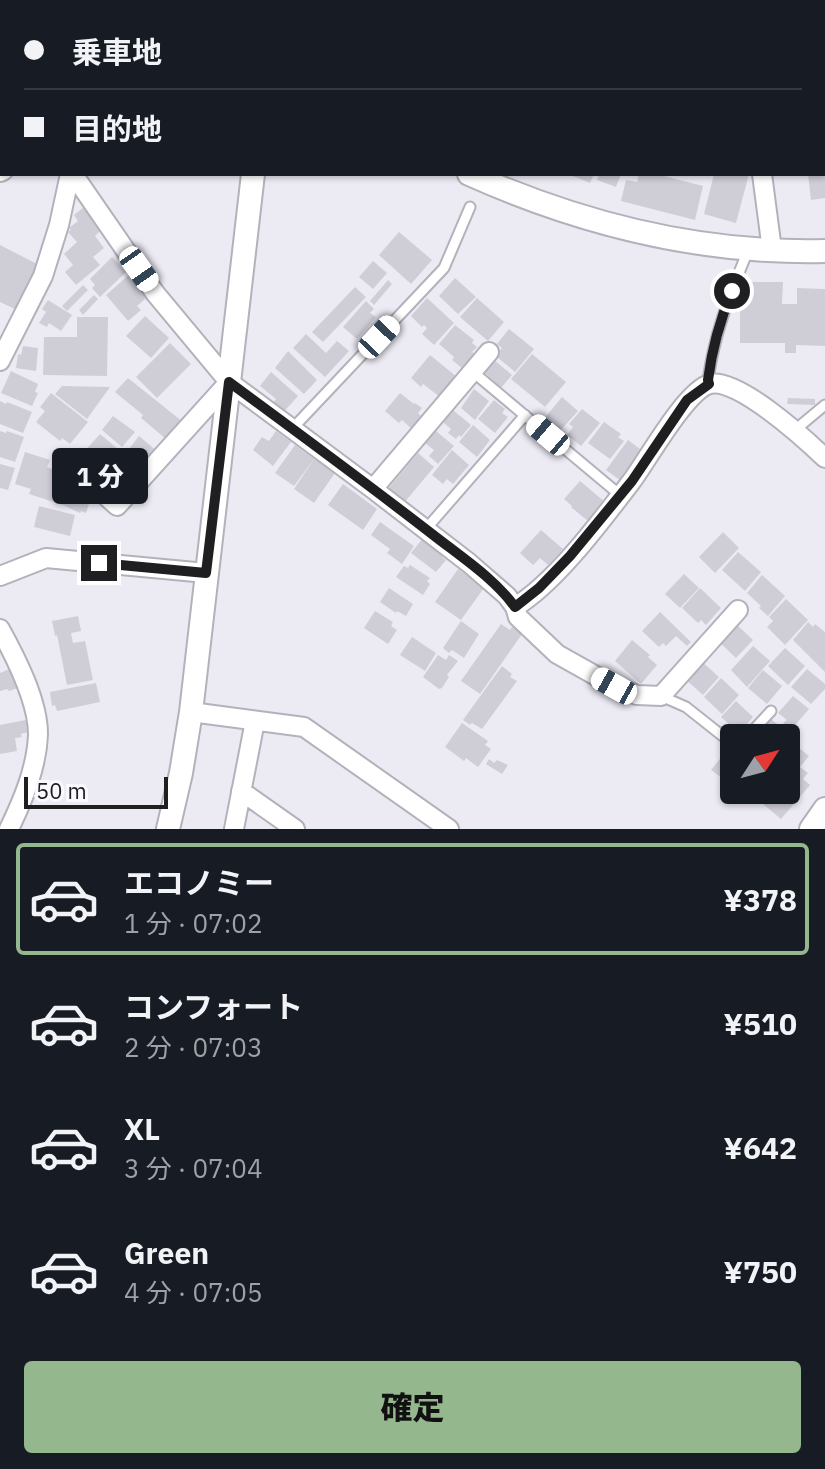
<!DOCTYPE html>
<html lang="ja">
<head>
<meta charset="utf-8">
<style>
	body { margin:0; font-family:"IBM Plex Sans","Noto Sans JP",sans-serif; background:#20242c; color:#f1f3f6; height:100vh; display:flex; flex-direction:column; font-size:30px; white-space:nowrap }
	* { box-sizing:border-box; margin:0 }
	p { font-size:26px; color:#9ea1a6 }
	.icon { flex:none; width:44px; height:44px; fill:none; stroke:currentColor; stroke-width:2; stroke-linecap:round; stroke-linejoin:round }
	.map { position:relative; height:829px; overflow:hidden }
	.details { display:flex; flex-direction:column; background:#171b24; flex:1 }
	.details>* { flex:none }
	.guide { position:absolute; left:0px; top:0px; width:826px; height:176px; box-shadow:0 2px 6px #0004; display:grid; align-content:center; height:176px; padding:0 24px; background:#171b24 }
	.needle { width:52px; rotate:54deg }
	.buttons { position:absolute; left:720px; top:724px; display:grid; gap:16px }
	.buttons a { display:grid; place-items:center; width:80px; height:80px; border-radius:8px; background:#171b24; box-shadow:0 2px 6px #0004; font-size:40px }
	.scale { position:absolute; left:24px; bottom:20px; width:144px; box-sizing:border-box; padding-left:8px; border:4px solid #1f1f22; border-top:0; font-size:22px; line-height:28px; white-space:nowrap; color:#1f1f22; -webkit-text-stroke:6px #f9f9fe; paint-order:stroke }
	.end { position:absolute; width:36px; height:36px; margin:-18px; border:10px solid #1f1f22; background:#fff; box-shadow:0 0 0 4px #fff }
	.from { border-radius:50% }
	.bubble { position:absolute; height:56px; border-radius:8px; background:#171b24; box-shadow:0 2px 6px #0004; font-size:26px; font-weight:800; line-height:56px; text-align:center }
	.car { position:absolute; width:24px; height:48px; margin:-24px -12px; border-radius:10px; box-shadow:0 0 6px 2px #0007; background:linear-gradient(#fff 24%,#345 0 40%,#fff 0 76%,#345 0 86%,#fff 0) }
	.guide b { display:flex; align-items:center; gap:28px; height:76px; font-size:30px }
	.guide b+b { border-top:2px solid #363941 }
	.guide i { width:20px; height:20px; background:#f1f3f6 }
	ul { padding:14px 0 0; list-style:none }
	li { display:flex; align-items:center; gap:24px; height:112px; margin:0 16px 12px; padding:0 8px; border:4px solid transparent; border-radius:8px }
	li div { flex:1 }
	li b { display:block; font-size:30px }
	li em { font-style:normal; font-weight:800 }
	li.selected { border-color:#94b78e }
	li>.icon { width:72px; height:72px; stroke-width:1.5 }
	.action { display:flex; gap:16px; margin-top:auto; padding:16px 24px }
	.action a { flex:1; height:92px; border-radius:8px; background:#94b78e; color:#111; font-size:32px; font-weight:800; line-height:92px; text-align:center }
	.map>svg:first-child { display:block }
	.building { fill:#cfced7 }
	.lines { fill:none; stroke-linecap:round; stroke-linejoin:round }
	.service-casing { stroke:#b3b2bb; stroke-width:13 }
	.minor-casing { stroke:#b3b2bb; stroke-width:22 }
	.tertiary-casing { stroke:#b3b2bb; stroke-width:26 }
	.service { stroke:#fff; stroke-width:9 }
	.minor { stroke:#fff; stroke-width:18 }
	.tertiary { stroke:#fff; stroke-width:22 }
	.route { stroke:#1f1f22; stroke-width:10 }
</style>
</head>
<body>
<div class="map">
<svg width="825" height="829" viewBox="0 0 825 829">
	<rect width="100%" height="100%" fill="#ecebf4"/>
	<path class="building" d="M568 174H594L590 183Z
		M599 174H621L616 187 597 180Z
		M639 174H656L703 186 695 220 621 201 626 180 637 182Z
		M714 174H749L736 223 704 214Z
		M808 174H825V198L811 200Z
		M84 207 102 229 95 236 104 248 93 257 100 265 76 285 65 272 73 265 64 254 77 242 68 232 71 230 69 228 78 221 74 215Z
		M399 232 432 260 411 284 379 255Z
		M0 245 37 264 15 309 0 302Z
		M112 257 126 272 100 297 92 288 95 285 90 279Z
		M373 261 387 273 373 289 359 277Z
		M130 274 147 294 144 297 145 299 137 306 141 310 128 321 106 295Z
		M455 278 476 297 458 314 439 296Z
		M388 280 392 284 374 305 370 301Z
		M740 282H783L782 304H797V288L825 289V346L796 345V353H785V343H740Z
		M83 285 88 290 67 311 62 306Z
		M355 287 366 297 323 342 312 332Z
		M94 295 98 299 83 315 79 310Z
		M427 298 454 323 434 345 422 334 427 328 424 325 422 327 411 316Z
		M477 298 504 322 488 341 460 317Z
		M48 300 72 315 61 331 49 323 47 327 39 323 46 312 42 309Z
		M366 301 374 309 370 313 376 317 357 339 343 327Z
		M145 316 169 338 151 358 126 336Z
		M77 317H108L107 376 43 375 44 337H77Z
		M455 325 474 340 472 343 477 347 472 352 475 354 463 369 452 360 454 357 439 344Z
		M509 329 534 349 515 372 496 356 502 348 497 344Z
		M306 334 326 353 337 341 349 351 325 377 293 348Z
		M170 343 191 364 157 398 136 377Z
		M23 346 38 348 36 371 16 368 18 354 21 355Z
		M288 351 317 380 304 394 275 368Z
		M532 354 566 382 545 407 511 379Z
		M430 355 457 377 440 397 423 384 421 387 411 378Z
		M494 360 512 375 501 388 484 372Z
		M11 371 38 384 35 392 38 393 32 406 1 393Z
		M271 372 298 396 281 415 270 406 276 399 260 386Z
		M128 378 183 422 166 439 141 418 143 415 115 392Z
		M62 386 110 387 87 419 55 394Z
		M474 389 489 401 475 420 461 408Z
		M51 393 88 422 70 444 62 438 60 441 36 422 45 411 40 407Z
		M400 393 414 404 415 403 422 408 418 413 421 416 411 428 402 420 399 423 385 411Z
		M562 397 578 411 558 433 543 420Z
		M788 398 815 399V405L787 404Z
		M494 400 505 409 502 413 508 417 495 433 478 419Z
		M0 401 6 404 7 402 32 412 23 433 0 424Z
		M582 409 600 423 581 446 567 435 573 427 569 424Z
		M453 410 471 425 461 437 459 435 456 439 448 433 451 429 443 422Z
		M113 416 135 432 122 447 102 430Z
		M604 422 621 434 618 437 624 441 610 459 588 443Z
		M473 425 490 440 477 457 459 442Z
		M0 431 6 433 7 431 24 437 15 462 0 457Z
		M276 431 291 442 273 466 253 450 262 437 269 441Z
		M436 431 454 446 438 464 429 456 434 450 425 443Z
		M100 434 118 449 103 468 90 457 88 460 82 454Z
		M139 436 158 452 148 464 129 449Z
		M628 440 644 452 621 481 606 470Z
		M295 445 314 459 294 486 275 473Z
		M122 449 140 464 138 466 144 472 126 484 106 467Z
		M452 450 469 465 453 484 447 479 443 484 432 475Z
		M25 452 50 460 47 467 54 470 52 475 81 484 80 487 89 490 88 493 92 494 86 513 81 511 80 513 63 505 29 494 31 489 15 484Z
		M418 453 434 467 404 503 388 489Z
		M314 459 335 473 314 503 294 489Z
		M0 464 15 468 8 490 0 488Z
		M580 481 605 502 589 522 571 507 572 506 564 499Z
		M343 484 377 509 363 530 328 505Z
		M39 506 75 515 70 536 34 527Z
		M380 522 414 546 402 564 387 553 390 549 371 535Z
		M541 530 563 549 548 565 540 558 533 565 520 553Z
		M723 532 739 548 715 573 699 557Z
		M424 537 445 553 442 557 446 560 436 572 411 553Z
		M738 552 761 572 745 591 722 570Z
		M410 565 430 578 427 581 430 584 423 595 396 577 404 566 408 568Z
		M458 569 478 583 480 580 486 585 461 620 435 602Z
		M684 574 699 588 680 608 665 594Z
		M762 575 785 596 768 616 759 608 761 606 747 593Z
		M389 588 413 604 406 616 397 611 396 613 380 602Z
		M700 588 721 608 706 625 701 620 698 623 682 608Z
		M786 599 808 620 785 645 767 627 773 621 769 617Z
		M375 611 393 622 391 626 397 630 388 644 364 628Z
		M660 612 691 642 687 646 676 636 666 646 663 643 659 647 642 631Z
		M78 616 81 631 71 633 73 643 85 641 93 680 67 685 57 635 55 636 52 621Z
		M461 621 479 634 464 658 452 650 449 653 443 648Z
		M808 622 813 627 815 624 825 632V672L793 640Z
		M735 623 753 640 736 658 718 641Z
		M501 624 510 630 512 627 522 634 480 694 461 681Z
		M412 637 436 653 425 671 400 655Z
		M632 640 650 655 648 657 657 665 641 684 615 661Z
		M753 646 770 661 747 687 731 670Z
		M785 648 805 666 788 685 768 666Z
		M438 655 446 660 449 655 458 661 447 675 449 677 442 688 439 689 423 677Z
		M700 660 719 677 703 695 684 678Z
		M502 666 512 674 510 677 517 681 482 729 472 723 470 725 463 720Z
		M14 667 21 687 9 691 7 689 0 691V673Z
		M807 669 825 684V689L811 704 791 687Z
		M763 670 782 686 767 704 748 688Z
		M721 678 739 695 722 714 704 697Z
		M96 683 100 702 57 711 55 705 52 706 50 692Z
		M793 696 809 709 791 730 783 723 787 720 778 713Z
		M736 701 753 717 739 733 721 717Z
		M771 719 790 735 788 738H754Z
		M26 720 28 732 21 734 22 737 15 738 17 751 0 754V725Z
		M462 723 488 741 485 745 491 749 478 767 466 758 464 761 445 747Z
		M793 743 809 756 800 767 808 773 803 779 810 785 781 819 757 799 765 790H786V752Z
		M727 750 734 755V771L726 781 711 770Z
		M489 759 494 763 497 760 508 765 502 774 486 764Z
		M734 773V790H745L741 796 726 785Z"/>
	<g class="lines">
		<defs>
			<path id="service" d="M4 0 5 2
				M473 372 620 495
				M709 384 708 380C715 330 730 295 749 248
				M292 429 444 268 470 207
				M795 430 825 405
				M426 529 525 415
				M661 696 686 707 734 745
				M746 738 771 711"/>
			<path id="minor" d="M567 0 571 2
				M741 0 742 2
				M18 2 22 0
				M0 13 2 12
				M0 108 2 110
				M73 174 155 293 229 382 373 489 469 563 507 596 515 607C556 582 601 521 631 482 647 461 686 390 710 384 737 377 805 439 825 458
				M762 174 772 250
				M0 361 43 276 59 225 70 174
				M66 459 117 506 229 382
				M373 489 489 352
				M0 576 46 558 206 573
				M515 607 518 617 557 654 614 686 637 695 661 696 738 610
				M0 629C16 658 38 701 38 734 37 767 23 800 9 829
				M191 712 304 727 449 829
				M241 791 295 829
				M234 829 255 721"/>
			<path id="tertiary" d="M262 0V2
				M0 170 2 169
				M469 174C581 224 703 254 825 251
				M168 829 181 773 191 712 253 174
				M811 829 825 809"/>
		</defs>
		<use href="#service" class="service-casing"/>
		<use href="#minor" class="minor-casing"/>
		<use href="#tertiary" class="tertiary-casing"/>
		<use href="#service" class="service"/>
		<use href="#minor" class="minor"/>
		<use href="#tertiary" class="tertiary"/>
	</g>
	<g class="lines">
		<path class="route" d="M99 563 206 573 229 382C297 432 365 482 432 534 460 556 494 578 515 607L539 588 570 556 632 481 687 400 709 384 708 380C712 349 720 320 732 291"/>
	</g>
</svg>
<div class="buttons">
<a><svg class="needle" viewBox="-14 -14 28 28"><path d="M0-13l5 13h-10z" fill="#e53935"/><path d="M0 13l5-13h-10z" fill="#9ea1a6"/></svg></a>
</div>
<div class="scale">50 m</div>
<i class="end from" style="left:732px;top:291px"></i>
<i class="end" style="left:99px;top:563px"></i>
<div class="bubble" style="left:52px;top:448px;width:96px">1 分</div>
<i class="car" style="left:139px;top:269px;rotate:145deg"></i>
<i class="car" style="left:379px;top:337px;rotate:43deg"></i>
<i class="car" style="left:548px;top:435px;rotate:310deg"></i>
<i class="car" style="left:614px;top:686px;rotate:299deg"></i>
<div class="guide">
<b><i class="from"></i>乗車地</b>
<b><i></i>目的地</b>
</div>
</div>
<section class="details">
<ul>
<li class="selected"><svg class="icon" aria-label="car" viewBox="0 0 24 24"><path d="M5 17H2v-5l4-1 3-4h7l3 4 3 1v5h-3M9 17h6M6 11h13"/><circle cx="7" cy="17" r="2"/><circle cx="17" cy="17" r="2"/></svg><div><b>エコノミー</b><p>1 分 · 07:02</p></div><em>¥378</em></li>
<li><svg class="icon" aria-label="car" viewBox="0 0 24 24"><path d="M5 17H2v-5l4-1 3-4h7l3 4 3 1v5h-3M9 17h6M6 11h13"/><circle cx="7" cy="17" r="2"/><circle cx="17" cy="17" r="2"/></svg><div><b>コンフォート</b><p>2 分 · 07:03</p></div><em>¥510</em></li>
<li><svg class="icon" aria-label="car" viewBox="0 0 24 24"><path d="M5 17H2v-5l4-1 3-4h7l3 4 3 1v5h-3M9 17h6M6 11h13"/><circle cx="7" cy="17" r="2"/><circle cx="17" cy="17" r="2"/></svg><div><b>XL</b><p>3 分 · 07:04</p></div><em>¥642</em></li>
<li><svg class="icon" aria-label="car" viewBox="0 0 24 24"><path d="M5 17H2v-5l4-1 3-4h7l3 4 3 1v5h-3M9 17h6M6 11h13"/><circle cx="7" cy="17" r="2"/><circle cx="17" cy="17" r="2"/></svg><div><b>Green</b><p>4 分 · 07:05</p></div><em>¥750</em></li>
</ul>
<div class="action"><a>確定</a></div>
</section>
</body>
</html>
